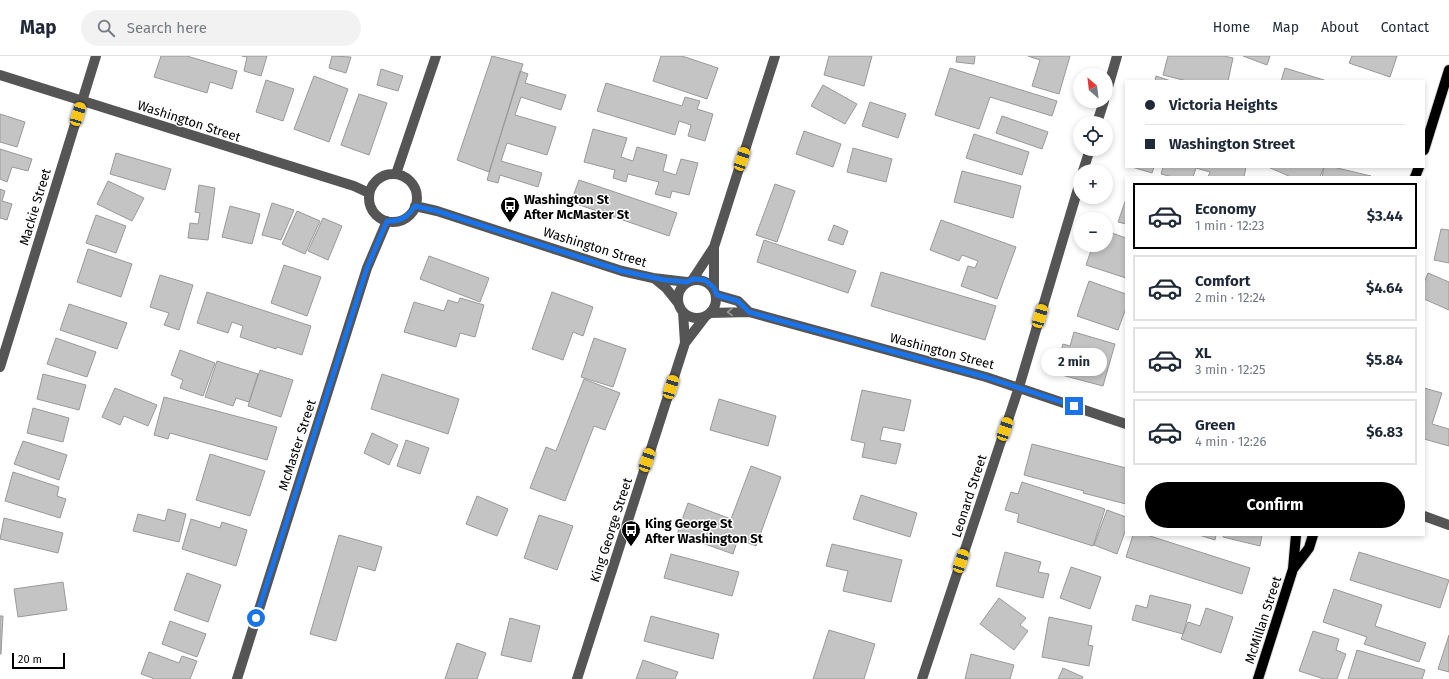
<!DOCTYPE html>
<html lang="en">
<head>
<meta charset="utf-8">
<style>
	body { margin:0; font-family:"Fira Sans",sans-serif; background:#f2f2f3; color:#1f2937; height:100vh; display:flex; flex-direction:column; font-size:15px; white-space:nowrap }
	* { box-sizing:border-box; margin:0 }
	p { font-size:13px; color:#747a83 }
	.icon { flex:none; width:22px; height:22px; fill:none; stroke:currentColor; stroke-width:2; stroke-linecap:round; stroke-linejoin:round }
	.map { position:relative; flex:1; overflow:hidden }
	.panel { position:absolute; left:1125px; top:120px; width:300px; height:360px; display:flex; flex-direction:column; background:#fff; border-radius:0px; box-shadow:0 2px 6px #0003 }
	.panel>* { flex:none }
	.top-card { position:absolute; left:1125px; top:24px; width:300px; height:88px; border-radius:0px; box-shadow:0 2px 6px #0003; display:grid; align-content:center; height:88px; padding:0 20px; background:#fff }
	.needle { width:26px; rotate:332deg }
	.tools { position:absolute; left:1073px; top:12px; display:grid; gap:8px }
	.tools a { display:grid; place-items:center; width:40px; height:40px; border-radius:50%; background:#fff; box-shadow:0 2px 6px #0003; font-size:20px }
	.scale { position:absolute; left:12px; bottom:10px; width:53px; box-sizing:border-box; padding-left:4px; border:2px solid #000; border-top:0; font-size:11px; line-height:14px; white-space:nowrap; color:#000; -webkit-text-stroke:3px #fff; paint-order:stroke }
	.end { position:absolute; width:18px; height:18px; margin:-9px; border:5px solid #1a73e8; background:#fff; box-shadow:0 0 0 2px #fff }
	.from { border-radius:50% }
	.bubble { position:absolute; height:28px; border-radius:14px; background:#fff; box-shadow:0 2px 6px #0003; font-size:13px; font-weight:700; line-height:28px; text-align:center }
	.car { position:absolute; width:12px; height:24px; margin:-12px -6px; border-radius:5px; box-shadow:0 0 3px 1px #0007; background:linear-gradient(#f5c518 24%,#345 0 40%,#f5c518 0 76%,#345 0 86%,#f5c518 0) }
	.top-card b { display:flex; align-items:center; gap:14px; height:38px; font-size:15px }
	.top-card b+b { border-top:1px solid #e0e1e3 }
	.top-card i { width:10px; height:10px; background:#1f2937 }
	ul { padding:7px 0 0; list-style:none }
	li { display:flex; align-items:center; gap:12px; height:66px; margin:0 8px 6px; padding:0 12px; border:2px solid #e0e1e3; border-radius:0px }
	li div { flex:1 }
	li b { display:block; font-size:15px }
	li em { font-style:normal; font-weight:700 }
	li.current { border-color:#000 }
	li>.icon { width:36px; height:36px; stroke-width:1.5 }
	.cta { display:flex; gap:8px; margin-top:auto; padding:8px 20px }
	.cta a { flex:1; height:46px; border-radius:24px; background:#000; color:#fff; font-size:16px; font-weight:700; line-height:46px; text-align:center }
	header { display:flex; align-items:center; gap:24px; box-sizing:border-box; height:56px; padding:0 20px; background:#fff; border-bottom:1px solid #e0e1e3 }
	header strong { font-size:19px }
	nav { display:flex; gap:22px; margin-inline-start:auto; font-size:14px }
	.search { width:280px; height:36px; background:#f2f2f3; display:flex; align-items:center; gap:10px; box-sizing:border-box; padding:0 14px; border-radius:22px; color:#747a83; font-size:15px }
	.map>svg:first-child { display:block }
	.building { fill:#c4c4c4; stroke:#999 }
	.lines { fill:none; stroke-linecap:round; stroke-linejoin:round }
	.major-casing { stroke:#dbdbdb; stroke-width:12 }
	.minor { stroke:#555; stroke-width:10 }
	.major { stroke:#000; stroke-width:10 }
	.oneway { stroke:#999 }
	.route { stroke:#1a73e8; stroke-width:5 }
	.labels { text-anchor:middle; dominant-baseline:central; stroke-width:3; stroke-linejoin:round; paint-order:stroke }
	.street-label { font-size:13px; fill:#000; stroke:#fff }
	.poi-label { font-size:13px; font-weight:bold; fill:#000; stroke:#fff; text-anchor:start }
</style>
</head>
<body>
<header>
<strong>Map</strong>
<div class="search"><svg class="icon" aria-label="search" viewBox="0 0 24 24"><circle cx="10" cy="10" r="6"/><path d="M15 15l6 6"/></svg>Search here</div>
<nav><a>Home</a><a>Map</a><a>About</a><a>Contact</a></nav>
</header>
<div class="map">
<svg width="1449" height="623" viewBox="0 0 1449 623">
	<rect width="100%" height="100%" fill="#fff"/>
	<path class="building" d="M161 0H187L237 15 232 33 210 26 207 37 154 21Z
		M242 0H267L261 20 244 15 247 1Z
		M332 0 351 1 346 17 329 12Z
		M492 0 523 8 489 116 457 104Z
		M661 0H682L718 12 707 43 653 25Z
		M829 0H872L864 30 824 19Z
		M957 0H975L974 8 956 6Z
		M1028 0H1070L1059 38 1032 30 1040 4Z
		M1168 0H1224L1233 2 1228 25H1187L1163 19Z
		M1243 0H1270L1267 9Z
		M1352 0H1397L1390 21 1349 7Z
		M950 12 1057 45 1052 60 990 41 979 73 935 59Z
		M1285 12 1327 25H1281Z
		M381 13 403 20 398 35 377 29Z
		M520 15 528 18 525 27 566 39 561 54 521 41 515 59 556 71 547 99 507 87 501 105 542 117 538 131 500 119 498 127 487 124Z
		M314 20 348 33 329 86 294 73Z
		M1156 20 1171 25H1155Z
		M266 24 294 33 283 65 256 56Z
		M606 27 682 50 685 41 700 45 697 53 713 58 705 85 688 80 691 69 679 65 675 79 597 55Z
		M823 29 857 48 845 68 811 50Z
		M359 38 387 47 369 99 341 89Z
		M870 46 906 58 898 82 862 70Z
		M0 58 25 66 17 91 0 86Z
		M1002 60 1048 76 1042 93 996 77Z
		M593 73 627 82 621 101 633 105 637 91 667 99 663 115 676 119 681 103 698 107 689 139 672 135 670 142 655 138 659 126 628 118 626 126 613 122 615 114 584 106Z
		M804 75 841 88 833 111 796 98Z
		M974 78 1029 96 1022 119 966 102Z
		M853 92 892 103 886 126 847 116Z
		M0 93 32 103 28 115 12 111 7 126 0 123Z
		M116 97 171 113 165 134 110 118Z
		M1132 111H1154L1152 117Z
		M1163 111H1246L1244 121H1208L1210 116 1196 112 1193 121H1173L1161 118Z
		M1268 111H1324L1320 121H1291Z
		M1324 111H1333L1371 120 1322 121Z
		M962 115 1021 130 1013 162 954 146Z
		M579 124 677 157 669 180 571 146Z
		M108 125 144 142 132 165 97 148Z
		M775 128 795 135 777 186 756 179Z
		M199 129 215 132 208 184 188 182 190 167 198 168 200 157 195 156Z
		M0 133 5 135 2 145 12 148 7 164 0 162Z
		M1126 143V168L1118 166Z
		M272 147 294 154 281 184 262 179Z
		M230 150 260 158 252 188 222 181Z
		M297 155 320 165 305 198 282 188Z
		M96 159 126 170 116 197 86 187Z
		M323 162 342 170 328 204 308 195Z
		M941 164 1016 191 997 243 961 230 968 210 975 212 978 205 962 199 959 205 930 194Z
		M834 169 848 175 843 189 828 184Z
		M1441 173 1449 174V207L1434 204Z
		M1106 175 1126 182V222L1086 209 1093 189H1106Z
		M764 184 856 215 848 237 757 206Z
		M88 193 132 208 121 241 77 226Z
		M429 200 489 222 480 246 420 223Z
		M284 209 321 221 307 260 271 247Z
		M881 216 996 250 985 284 871 250Z
		M1428 217 1449 226V254L1424 243V227Z
		M160 219 193 229 179 274 164 269 169 257 150 251Z
		M1089 225 1126 238V252L1118 274 1077 260Z
		M207 236 311 270 302 299 277 291 276 293 240 281 243 270 232 266 228 277 197 267Z
		M552 236 593 251 583 280 573 276 563 304 532 293Z
		M460 242 484 249 475 281 460 277 456 291 404 276 414 246 444 255 448 244 458 247Z
		M69 248 127 267 117 293 60 274Z
		M1074 276 1115 288 1103 330 1054 317 1063 288 1070 290Z
		M56 282 96 296 87 321 47 308Z
		M594 282 626 293 613 331 581 321Z
		M180 294 215 307 203 340 180 332 183 324 171 319Z
		M217 305 258 318 249 346 236 342 233 350 205 341Z
		M260 314 293 324 281 361 248 350Z
		M43 318 86 329 79 354 37 343Z
		M382 318 459 343 448 378 371 353Z
		M584 323 620 337 605 374 594 370 565 445 530 432 546 391 556 395Z
		M115 332 157 349 148 370 124 360 120 369 102 361Z
		M1424 332 1442 337 1432 368 1449 373V390L1424 383Z
		M862 334 911 344 904 375 883 371 880 384 901 388 896 408 862 401 865 387 851 384Z
		M164 341 277 371 267 404 170 377 168 383 154 379Z
		M719 343 776 360 768 390 710 374Z
		M33 352 69 362 63 386 27 377Z
		M372 377 398 389 389 409 364 397Z
		M406 384 429 392 420 418 397 410Z
		M23 385 67 399 59 424 14 408Z
		M1032 388 1126 412V448L1083 437 1084 435 1024 419Z
		M210 398 265 415 250 460 196 444Z
		M751 410 781 421 756 490 738 483 733 498 677 478 688 447 731 463Z
		M13 416 59 431 57 440 66 443 60 462 5 445Z
		M1022 426 1105 453 1093 490 1017 466 1019 458 1005 454 1011 436 1018 438Z
		M861 439 917 457 910 481 853 463Z
		M477 440 508 453 497 480 466 468Z
		M168 453 186 458 179 486 133 475 138 458 165 465Z
		M1107 454 1126 461V473L1117 498 1094 489Z
		M539 459 573 470 557 514 524 502Z
		M4 462 63 477 58 497 0 483Z
		M191 463 220 472 222 466 247 474 236 510 182 493Z
		M339 479 382 491 375 515 358 510 336 585 310 578Z
		M1133 479H1147L1250 512 1242 538 1126 501Z
		M1199 479H1216L1215 484Z
		M1224 479H1262L1260 490 1223 481Z
		M832 488 902 504 891 546 843 535 848 515 826 510Z
		M1005 496 1041 506 1038 516 1049 518 1043 542 996 530Z
		M1359 496 1449 524 1440 552 1350 524Z
		M671 498 739 516 732 540 664 522Z
		M1071 511 1101 521 1090 553 1060 542Z
		M187 517 221 529 208 566 174 554Z
		M63 526 67 554 18 561 14 533Z
		M1334 533 1382 549 1375 570 1426 587 1419 606 1364 588 1367 581 1323 566Z
		M1150 539 1191 549 1183 578 1132 564 1136 549 1147 552Z
		M999 542 1026 562 1020 569 1028 575 1014 594 980 568Z
		M1206 552 1233 561 1221 597 1181 583 1188 566 1200 570Z
		M0 560H3L1 598H0Z
		M651 560 719 578 713 603 644 585Z
		M1049 561 1092 570 1088 589 1093 590 1089 610 1042 601Z
		M510 562 540 570 531 606 501 599Z
		M170 565 206 578 197 601 162 588Z
		M829 574 875 588 864 623H813Z
		M1313 575 1339 583 1336 594 1346 598 1337 623H1324L1299 615Z
		M1449 579V616L1438 613Z
		M457 587 486 597 477 623H445Z
		M1357 594 1425 614 1422 623H1348Z
		M149 596 179 607 182 600 197 605 190 623H155L141 618Z
		M971 598 1014 609 1010 623H965Z
		M643 604 678 616 675 623H636Z
		M1063 612 1083 621 1082 623H1058Z"/>
	<g class="lines">
		<defs>
			<path id="major" d="M1424 94 1449 14
				M1415 121 1419 111
				M1293 513 1309 492 1313 479
				M1258 623 1293 513 1296 479"/>
		</defs>
		<use href="#major" class="major-casing"/>
		<path class="minor" d="M0 19 354 130 369 137
			M1106 38 1117 0
			M1097 67 1104 45
			M1083 115 1090 93
			M396 118 436 0
			M369 142a24 24 0 1 1 48 0a24 24 0 1 1-48 0Z
			M415 150 437 155 622 215 653 222 687 226
			M714 191V232
			M655 223 666 232 678 247
			M693 223 714 191 775 0
			M678 243a19 19 0 1 1 38 0a19 19 0 1 1-38 0Z
			M717 239 738 245 749 256
			M683 256 685 287
			M710 257 749 256 986 321 1126 368
			M0 311 96 0
			M1424 460 1449 469
			M237 623 367 212 387 165
			M577 623 685 287 705 261
			M922 623 1019 331 1080 126"/>
		<use href="#major" class="major"/>
	</g>
	<defs><path id="oneway-chevron" d="M-2-3.5L2.5 0L-2 3.5" fill="none" stroke-width="1.6" stroke-linecap="round" stroke-linejoin="round"/></defs>
	<use class="oneway" href="#oneway-chevron" transform="translate(730 256) rotate(178)"/>
	<g class="lines">
		<path class="route" d="M256 562 367 212 387 165C400 166 408 161 415 150L437 155 622 215 665 224 687 226 693 223 705 224 714 232 717 239 738 245 749 256 986 321 1074 350"/>
	</g>
	<defs>
		<symbol id="bus-pin" viewBox="-11 -11 22 30"><path d="M0 17L-7.5 6A9.5 9.5 0 1 1 7.5 6Z" fill="#000" stroke="#fff"/><path d="M-5-6H5V4H4V6H2V4H-2V6H-4V4H-5ZM-3.5-4V0h7V-4ZM-3.5 1.2v1.5H-2V1.2ZM2 1.2v1.5H3.5V1.2Z" fill="#fff"/></symbol>
	</defs>
	<g fill-rule="evenodd">
		<use href="#bus-pin" x="499" y="139" width="22" height="30"/>
		<use href="#bus-pin" x="620" y="463" width="22" height="30"/>
	</g>
	<g class="labels">
		<g class="street-label">
			<text transform="translate(189 65) rotate(18)">Washington Street</text>
			<text transform="translate(35 151) rotate(-73)">Mackie Street</text>
			<text transform="translate(595 191) rotate(17)">Washington Street</text>
			<text transform="translate(942 295) rotate(15)">Washington Street</text>
			<text transform="translate(297 389) rotate(-72)">McMaster Street</text>
			<text transform="translate(969 440) rotate(-72)">Leonard Street</text>
			<text transform="translate(611 474) rotate(-72)">King George Street</text>
			<text transform="translate(1263 564) rotate(-72)">McMillan Street</text>
		</g>
		<g class="poi-label">
			<text x="524" y="143">Washington St<tspan x="524" dy="15">After McMaster St</tspan></text>
			<text x="645" y="467">King George St<tspan x="645" dy="15">After Washington St</tspan></text>
		</g>
	</g>
</svg>
<div class="tools">
<a><svg class="needle" viewBox="-14 -14 28 28"><path d="M0-13l5 13h-10z" fill="#e53935"/><path d="M0 13l5-13h-10z" fill="#747a83"/></svg></a>
<a><svg class="icon" aria-label="locate" viewBox="0 0 24 24"><circle cx="12" cy="12" r="6"/><path d="M12 2v4M12 18v4M2 12h4M18 12h4"/></svg></a>
<a>+</a>
<a>−</a>
</div>
<div class="scale">20 m</div>
<i class="end from" style="left:256px;top:562px"></i>
<i class="end" style="left:1074px;top:350px"></i>
<div class="bubble" style="left:1041px;top:292px;width:66px">2 min</div>
<i class="car" style="left:78px;top:58px;rotate:17deg"></i>
<i class="car" style="left:742px;top:103px;rotate:18deg"></i>
<i class="car" style="left:1040px;top:260px;rotate:16deg"></i>
<i class="car" style="left:671px;top:331px;rotate:17deg"></i>
<i class="car" style="left:1005px;top:373px;rotate:18deg"></i>
<i class="car" style="left:647px;top:404px;rotate:18deg"></i>
<i class="car" style="left:961px;top:505px;rotate:18deg"></i>
<div class="top-card">
<b><i class="from"></i>Victoria Heights</b>
<b><i></i>Washington Street</b>
</div>
<section class="panel">
<ul>
<li class="current"><svg class="icon" aria-label="car" viewBox="0 0 24 24"><path d="M5 17H2v-5l4-1 3-4h7l3 4 3 1v5h-3M9 17h6M6 11h13"/><circle cx="7" cy="17" r="2"/><circle cx="17" cy="17" r="2"/></svg><div><b>Economy</b><p>1 min · 12:23</p></div><em>$3.44</em></li>
<li><svg class="icon" aria-label="car" viewBox="0 0 24 24"><path d="M5 17H2v-5l4-1 3-4h7l3 4 3 1v5h-3M9 17h6M6 11h13"/><circle cx="7" cy="17" r="2"/><circle cx="17" cy="17" r="2"/></svg><div><b>Comfort</b><p>2 min · 12:24</p></div><em>$4.64</em></li>
<li><svg class="icon" aria-label="car" viewBox="0 0 24 24"><path d="M5 17H2v-5l4-1 3-4h7l3 4 3 1v5h-3M9 17h6M6 11h13"/><circle cx="7" cy="17" r="2"/><circle cx="17" cy="17" r="2"/></svg><div><b>XL</b><p>3 min · 12:25</p></div><em>$5.84</em></li>
<li><svg class="icon" aria-label="car" viewBox="0 0 24 24"><path d="M5 17H2v-5l4-1 3-4h7l3 4 3 1v5h-3M9 17h6M6 11h13"/><circle cx="7" cy="17" r="2"/><circle cx="17" cy="17" r="2"/></svg><div><b>Green</b><p>4 min · 12:26</p></div><em>$6.83</em></li>
</ul>
<div class="cta"><a>Confirm</a></div>
</section>
</div>
</body>
</html>
